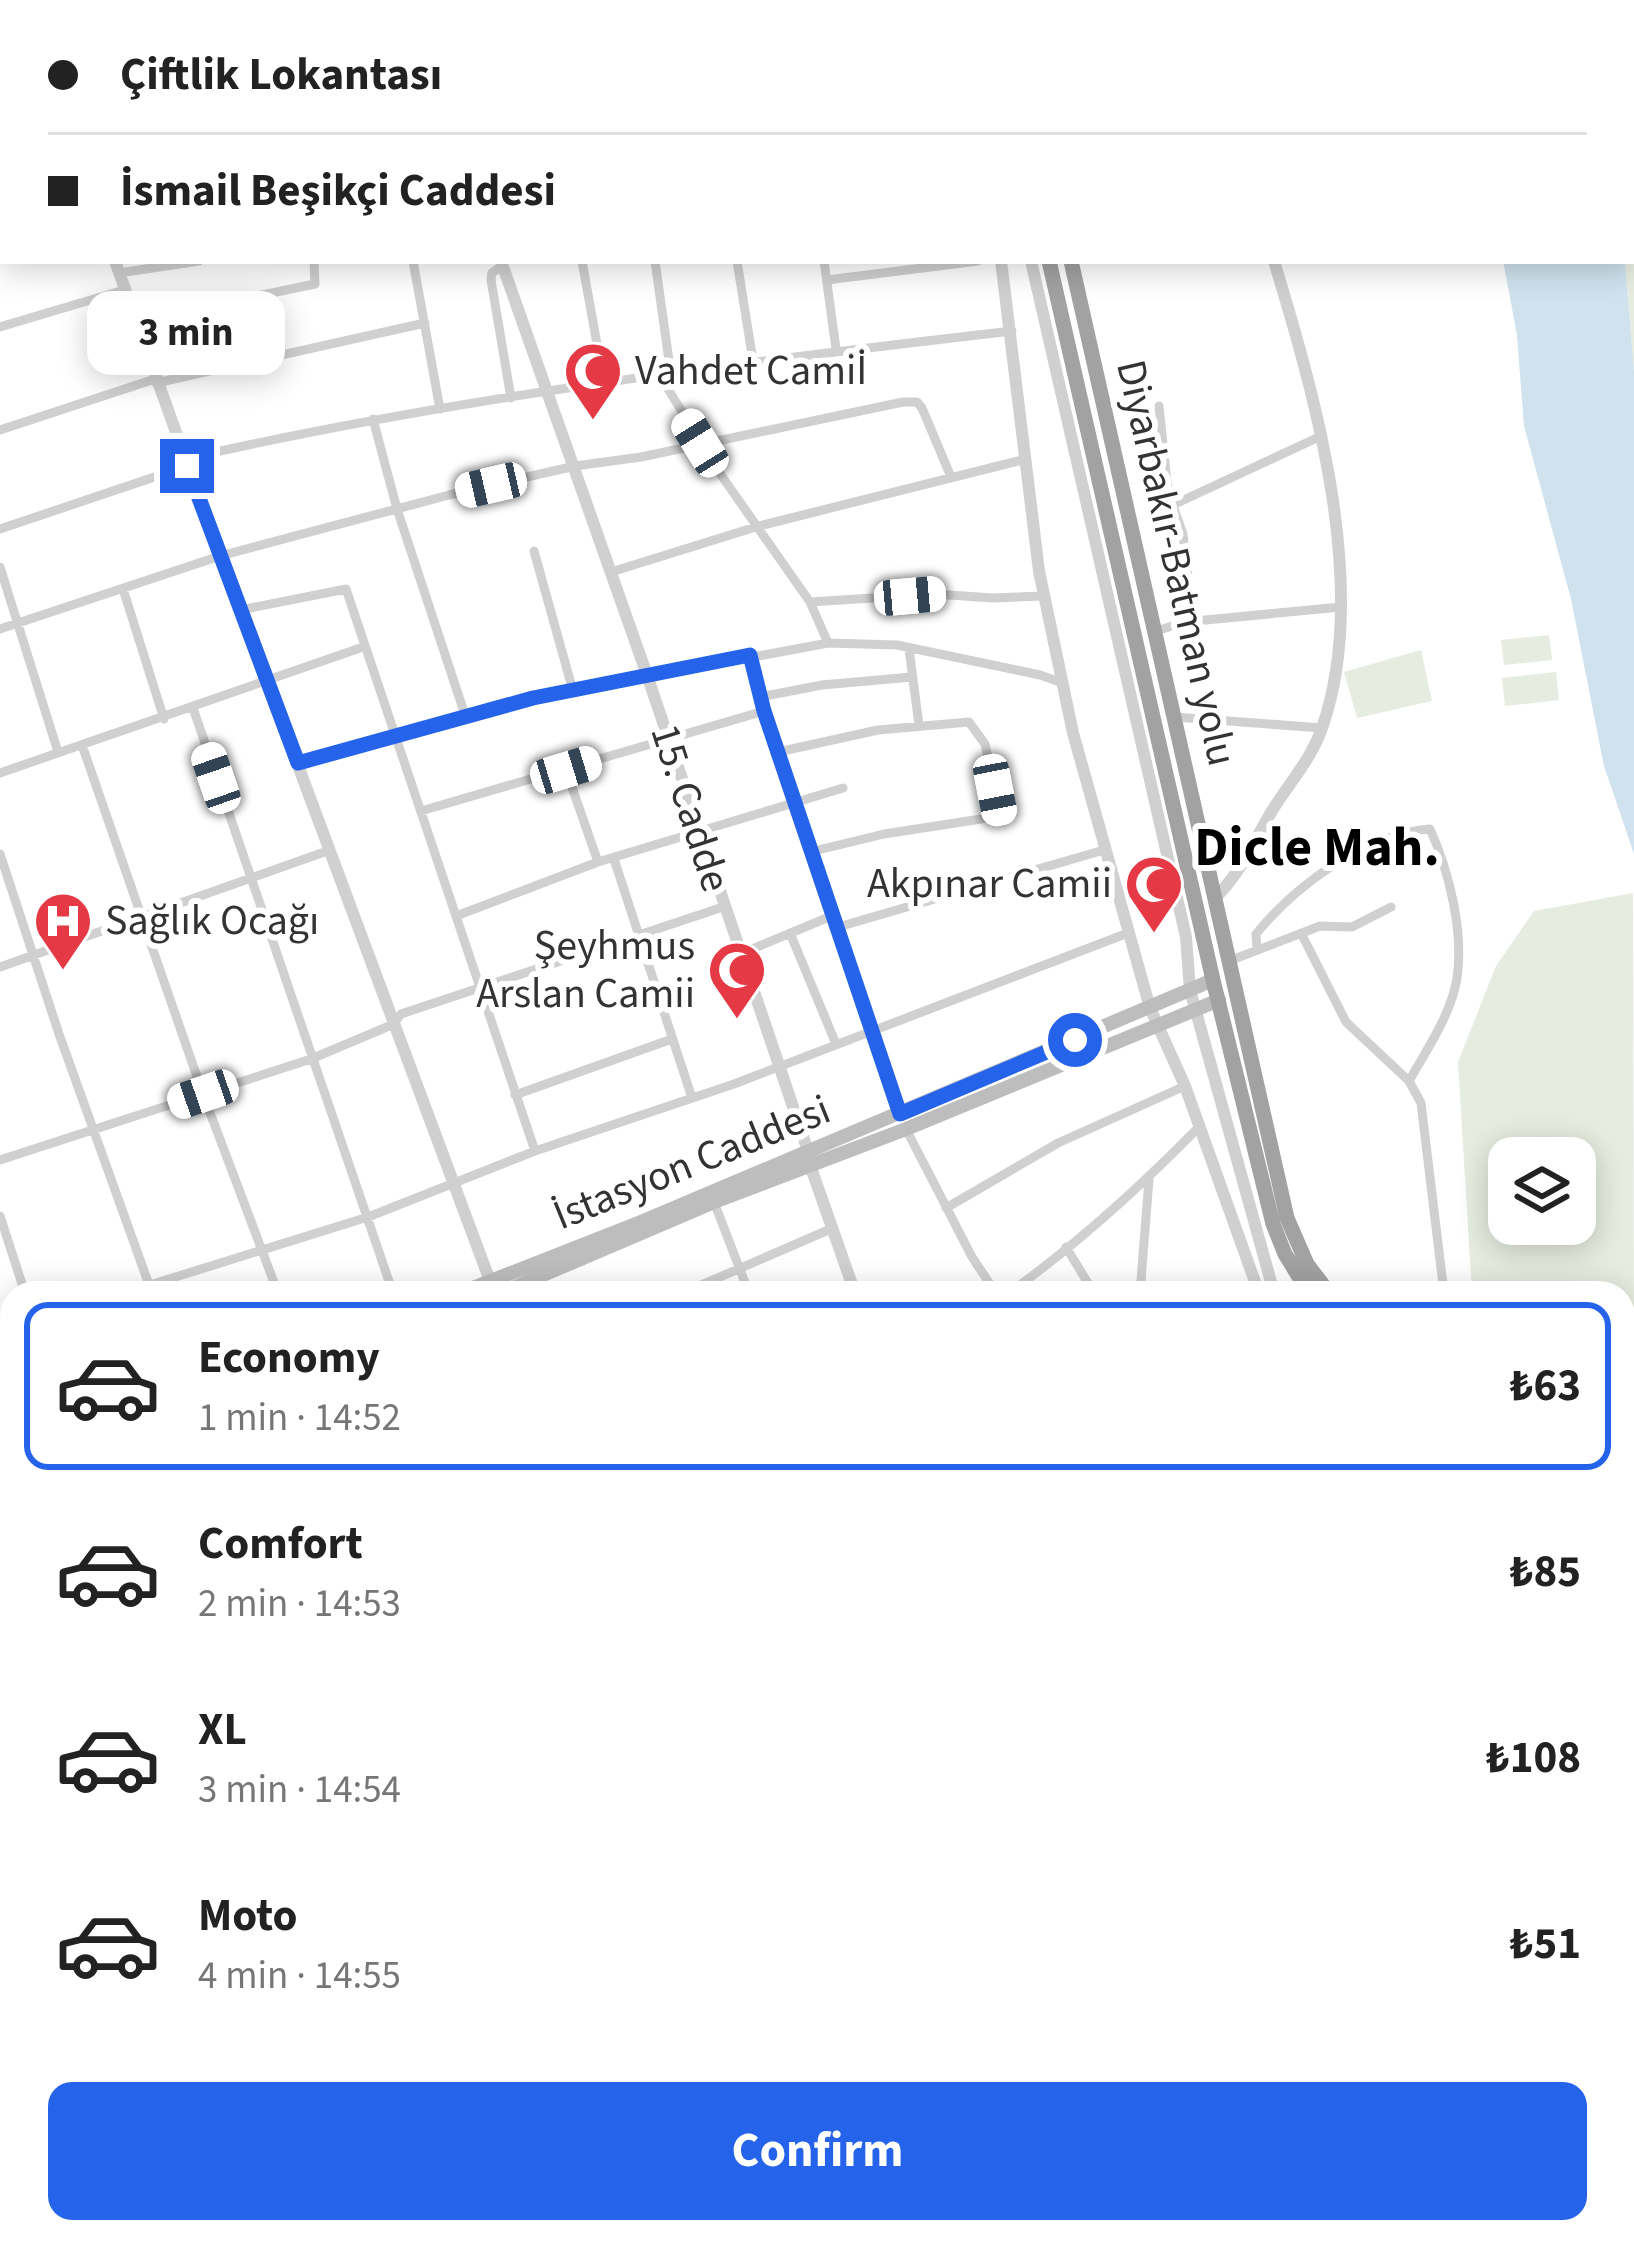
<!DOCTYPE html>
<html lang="en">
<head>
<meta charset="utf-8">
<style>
	body { margin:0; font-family:"Source Sans 3",sans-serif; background:#f2f2f2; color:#222; height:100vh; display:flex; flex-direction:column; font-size:45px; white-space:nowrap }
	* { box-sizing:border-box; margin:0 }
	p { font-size:39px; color:#767676 }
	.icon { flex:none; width:66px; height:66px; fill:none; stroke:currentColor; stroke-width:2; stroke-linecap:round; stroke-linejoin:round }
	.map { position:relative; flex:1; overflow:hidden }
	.drawer { position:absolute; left:0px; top:1281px; width:1635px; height:963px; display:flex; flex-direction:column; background:#fff; border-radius:36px 36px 0 0; box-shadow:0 6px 30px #0003 }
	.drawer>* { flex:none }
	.hud { position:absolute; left:0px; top:0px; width:1635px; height:264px; box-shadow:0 6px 30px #0003; display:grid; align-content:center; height:264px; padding:0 48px; background:#fff }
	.tools { position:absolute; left:1488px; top:1137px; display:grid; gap:24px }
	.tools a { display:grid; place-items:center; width:108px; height:108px; border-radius:24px; background:#fff; box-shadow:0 6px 30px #0003; font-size:60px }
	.end { position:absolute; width:54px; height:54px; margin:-27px; border:15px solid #2563eb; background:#fff; box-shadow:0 0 0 6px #fff }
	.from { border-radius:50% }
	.bubble { position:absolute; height:84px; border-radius:24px; background:#fff; box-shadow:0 6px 30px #0003; font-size:39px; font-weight:700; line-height:84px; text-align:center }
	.car { position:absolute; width:36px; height:72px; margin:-36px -18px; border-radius:15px; box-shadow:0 0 9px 3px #0007; background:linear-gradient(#fff 24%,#345 0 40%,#fff 0 76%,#345 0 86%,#fff 0) }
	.hud b { display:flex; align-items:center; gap:42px; height:114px; font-size:45px }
	.hud b+b { border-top:3px solid #e0e0e0 }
	.hud i { width:30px; height:30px; background:#222 }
	ul { padding:21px 0 0; list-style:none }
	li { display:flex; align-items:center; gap:36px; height:168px; margin:0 24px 18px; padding:0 24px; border:6px solid transparent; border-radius:24px }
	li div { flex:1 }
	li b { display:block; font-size:45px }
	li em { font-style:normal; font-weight:700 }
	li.active { border-color:#2563eb }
	li>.icon { width:108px; height:108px; stroke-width:1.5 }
	.primary-button { display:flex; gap:24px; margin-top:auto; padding:24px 48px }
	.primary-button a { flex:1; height:138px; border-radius:24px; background:#2563eb; color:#fff; font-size:48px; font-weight:700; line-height:138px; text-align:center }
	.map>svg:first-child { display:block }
	.green { fill:#e6ecdf; fill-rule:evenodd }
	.water { fill:#cfe2ee }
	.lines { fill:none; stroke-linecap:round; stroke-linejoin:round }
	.minor { stroke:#d0d0d0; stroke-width:9 }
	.tertiary { stroke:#d0d0d0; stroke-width:12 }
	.secondary { stroke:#bdbdbd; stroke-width:14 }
	.trunk { stroke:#a2a2a2; stroke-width:15 }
	.rail { stroke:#888; stroke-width:3; stroke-dasharray:12 9; stroke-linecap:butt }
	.route { stroke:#2563eb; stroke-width:15 }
	.labels { text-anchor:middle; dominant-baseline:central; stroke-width:12; stroke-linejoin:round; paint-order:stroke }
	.poi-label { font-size:42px; fill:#333; stroke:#fff; text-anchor:start }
	.street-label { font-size:42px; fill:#333; stroke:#fff }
	.district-label { font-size:54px; font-weight:bold; fill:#000; stroke:#fff }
</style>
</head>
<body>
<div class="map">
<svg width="1634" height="2242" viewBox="0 0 1634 2242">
	<rect width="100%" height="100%" fill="#fff"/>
	<path class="green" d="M1620 0H1634V371L1625 261H1632V3Z
		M1549 635 1552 660 1504 665 1501 640Z
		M1421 650 1432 701 1357 718 1344 672Z
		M1556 672 1559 700 1505 706 1502 678Z
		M1633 893 1634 1392 1623 1394V1293H1472L1458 1062 1496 966 1534 911ZM1509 1158H1575V1224H1509Z
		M1634 1482V2017L1623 2040V1483Z
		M1399 2232H1539L1535 2242H1448Z"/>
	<path class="water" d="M1503 261H1625L1634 371V854L1604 766 1571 599 1524 426 1517 335Z
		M1634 2051V2242H1579V2232H1623V2075Z"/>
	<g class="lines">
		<path class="minor" d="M149 0V3
			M251 0V3
			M515 0 516 3
			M698 0 699 3
			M160 3 189 0
			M655 3 675 0
			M850 3 852 0
			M0 18H3
			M0 95H3
			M0 159 3 158
			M0 226 3 225
			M413 261 440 409
			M582 261 604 383
			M655 261 671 375
			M737 261 753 361
			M824 261 836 349
			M503 265 492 273 491 280 511 398
			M119 273 199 261
			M827 280 978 261
			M135 321 315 284 314 261
			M0 327 124 290
			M660 376 721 475 810 602 828 643
			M156 383 425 323
			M373 419 397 509 466 718
			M0 430 155 379
			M184 459C457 397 735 363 1012 331
			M1175 504 1319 437
			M0 529 187 466
			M534 551 573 691
			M0 567 58 752
			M611 572 759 526 1026 459
			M123 589 164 719
			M810 602 935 594 993 598 1043 596
			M240 610 346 589 535 1151
			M1185 622 1341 607
			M0 629 220 556 449 495 575 466 641 457 903 402H917L922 408 951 477
			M1156 631 1185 622 1189 586 1183 534 1168 492 1159 406
			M909 649 919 725
			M750 655 764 711 900 1114
			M760 697 822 685 912 677
			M193 708 393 1293
			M1174 717 1322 728
			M82 745 203 1094 278 1293
			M778 752 878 730 969 722 985 744 1001 815
			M299 763 533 698 828 643 897 645 1040 675 1063 683
			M566 770 598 862
			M0 773 363 647
			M421 811 764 711
			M814 851 884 834 1007 815
			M0 854 59 1034 152 1293
			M614 859 692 1098
			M456 916 598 862 843 788
			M838 927 1104 850
			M790 933 836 1044
			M1301 933 1346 1022 1409 1081 1421 1103 1444 1293
			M1257 950 1256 934C1296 885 1365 834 1430 829 1449 871 1464 932 1457 978 1451 1015 1427 1049 1409 1081
			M740 954 834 915
			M1229 961 1320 926 1352 927 1391 907
			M0 967 330 850
			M515 1095 672 1039
			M906 1129 972 1257 996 1293
			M0 1160 311 1059 394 1024 401 1014 723 907
			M714 1202 749 1293
			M946 1208 1058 1143 1185 1086
			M0 1216 25 1293
			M1066 1247 1094 1293
			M124 1293 368 1217 535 1151 734 1084 1128 933
			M683 1293 833 1228
			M1009 1293C1076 1245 1140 1187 1198 1128
			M1140 1293 1149 1179
			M0 1339 12 1334
			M0 1607 12 1602
			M0 1685 12 1680
			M0 1760 12 1754
			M426 2232 427 2242
			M496 2232 504 2236 684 2232
			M746 2232 814 2234
			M1032 2232 1049 2242
			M1116 2232V2242
			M1051 2242 1064 2232"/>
		<path class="tertiary" d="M44 0V3
			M410 0 411 3
			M946 0 947 3
			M969 0 970 3
			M1052 0 1054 3
			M1116 3H1147
			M115 261 220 556 490 1281
			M501 261 647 675 808 1151
			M1001 261 1039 571 1073 733 1150 1008 1185 1086 1259 1293
			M1031 261 1186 937 1190 990 1274 1293
			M1216 897C1244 869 1254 839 1275 806 1292 780 1312 757 1322 728 1371 589 1315 396 1274 261
			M810 1165 855 1293
			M0 1765 12 1798
			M0 2166 12 2164
			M332 2232 333 2242
			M813 2242 814 2232
			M1279 2242 1282 2232"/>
		<path class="secondary" d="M460 1293 641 1222 1213 980
			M501 1293 714 1202 906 1129 1219 1000
			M0 1470 12 1465
			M0 1492 12 1487
			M840 2242 848 2232"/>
		<path class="trunk" d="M992 0 993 3
			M1012 0V3
			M1049 261 1213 980 1273 1224 1285 1254 1309 1293
			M1071 261 1287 1218 1307 1264 1329 1293
			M1623 1423 1634 1421
			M1623 1441 1634 1439"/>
		<path class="rail" d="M0 2191 14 2242"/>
	</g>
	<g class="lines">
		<path class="route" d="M187 466 298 763 533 698 750 655 764 711 900 1114 1075 1040"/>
	</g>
	<defs>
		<symbol id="mosque-pin" viewBox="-11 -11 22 30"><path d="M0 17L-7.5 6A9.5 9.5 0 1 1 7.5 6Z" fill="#e63946" stroke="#fff"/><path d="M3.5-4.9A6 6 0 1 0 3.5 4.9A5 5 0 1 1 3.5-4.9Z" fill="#fff"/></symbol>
		<symbol id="hospital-pin" viewBox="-11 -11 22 30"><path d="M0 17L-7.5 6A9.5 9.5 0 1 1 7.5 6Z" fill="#e63946" stroke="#fff"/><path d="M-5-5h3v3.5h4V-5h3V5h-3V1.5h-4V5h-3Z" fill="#fff"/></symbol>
	</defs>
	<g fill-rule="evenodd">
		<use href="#mosque-pin" x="560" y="338" width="66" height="90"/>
		<use href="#mosque-pin" x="1121" y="851" width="66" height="90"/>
		<use href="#hospital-pin" x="30" y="888" width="66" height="90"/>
		<use href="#mosque-pin" x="704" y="937" width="66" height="90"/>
	</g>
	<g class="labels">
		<g class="poi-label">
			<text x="635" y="371">Vahdet Camiİ</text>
			<text x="1112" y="884" text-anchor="end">Akpınar Camii</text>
			<text x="105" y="921">Sağlık Ocağı</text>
			<text x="695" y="946" text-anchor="end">Şeyhmus<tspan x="695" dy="48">Arslan Camii</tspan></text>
		</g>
		<g class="street-label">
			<text transform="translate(1176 563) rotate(77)">Diyarbakır-Batman yolu</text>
			<text transform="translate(690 808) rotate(72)">15. Cadde</text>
			<text transform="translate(692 1163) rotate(-22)">İstasyon Caddesi</text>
		</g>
		<g class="district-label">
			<text x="1317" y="848">Dicle Mah.</text>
		</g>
	</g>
</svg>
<div class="tools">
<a><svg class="icon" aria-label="layers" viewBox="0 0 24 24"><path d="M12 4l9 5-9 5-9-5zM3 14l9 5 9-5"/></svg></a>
</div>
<i class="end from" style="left:1075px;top:1040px"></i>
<i class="end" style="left:187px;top:466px"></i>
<div class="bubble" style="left:87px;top:291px;width:198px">3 min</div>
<i class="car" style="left:700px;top:443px;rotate:328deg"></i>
<i class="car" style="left:491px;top:485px;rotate:257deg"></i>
<i class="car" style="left:910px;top:596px;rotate:85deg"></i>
<i class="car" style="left:566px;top:770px;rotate:73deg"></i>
<i class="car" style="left:216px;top:778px;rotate:341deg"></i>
<i class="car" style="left:995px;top:790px;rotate:169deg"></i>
<i class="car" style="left:203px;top:1094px;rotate:251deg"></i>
<div class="hud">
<b><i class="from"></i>Çiftlik Lokantası</b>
<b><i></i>İsmail Beşikçi Caddesi</b>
</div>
<section class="drawer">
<ul>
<li class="active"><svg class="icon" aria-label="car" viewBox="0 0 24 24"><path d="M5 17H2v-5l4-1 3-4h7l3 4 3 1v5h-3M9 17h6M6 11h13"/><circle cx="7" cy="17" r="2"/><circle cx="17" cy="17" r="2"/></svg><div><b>Economy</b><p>1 min · 14:52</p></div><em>₺63</em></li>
<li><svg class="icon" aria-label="car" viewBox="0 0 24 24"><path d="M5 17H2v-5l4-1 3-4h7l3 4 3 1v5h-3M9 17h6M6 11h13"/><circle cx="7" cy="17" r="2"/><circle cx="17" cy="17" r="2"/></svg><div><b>Comfort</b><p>2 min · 14:53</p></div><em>₺85</em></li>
<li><svg class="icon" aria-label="car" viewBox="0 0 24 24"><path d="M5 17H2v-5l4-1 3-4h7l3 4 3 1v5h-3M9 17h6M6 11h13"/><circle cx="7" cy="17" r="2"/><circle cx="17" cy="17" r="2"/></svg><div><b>XL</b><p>3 min · 14:54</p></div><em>₺108</em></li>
<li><svg class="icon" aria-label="car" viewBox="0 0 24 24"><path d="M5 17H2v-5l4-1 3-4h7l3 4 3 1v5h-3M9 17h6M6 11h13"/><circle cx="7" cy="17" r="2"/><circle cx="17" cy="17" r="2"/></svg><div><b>Moto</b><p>4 min · 14:55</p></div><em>₺51</em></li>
</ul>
<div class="primary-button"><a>Confirm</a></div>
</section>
</div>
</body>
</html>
